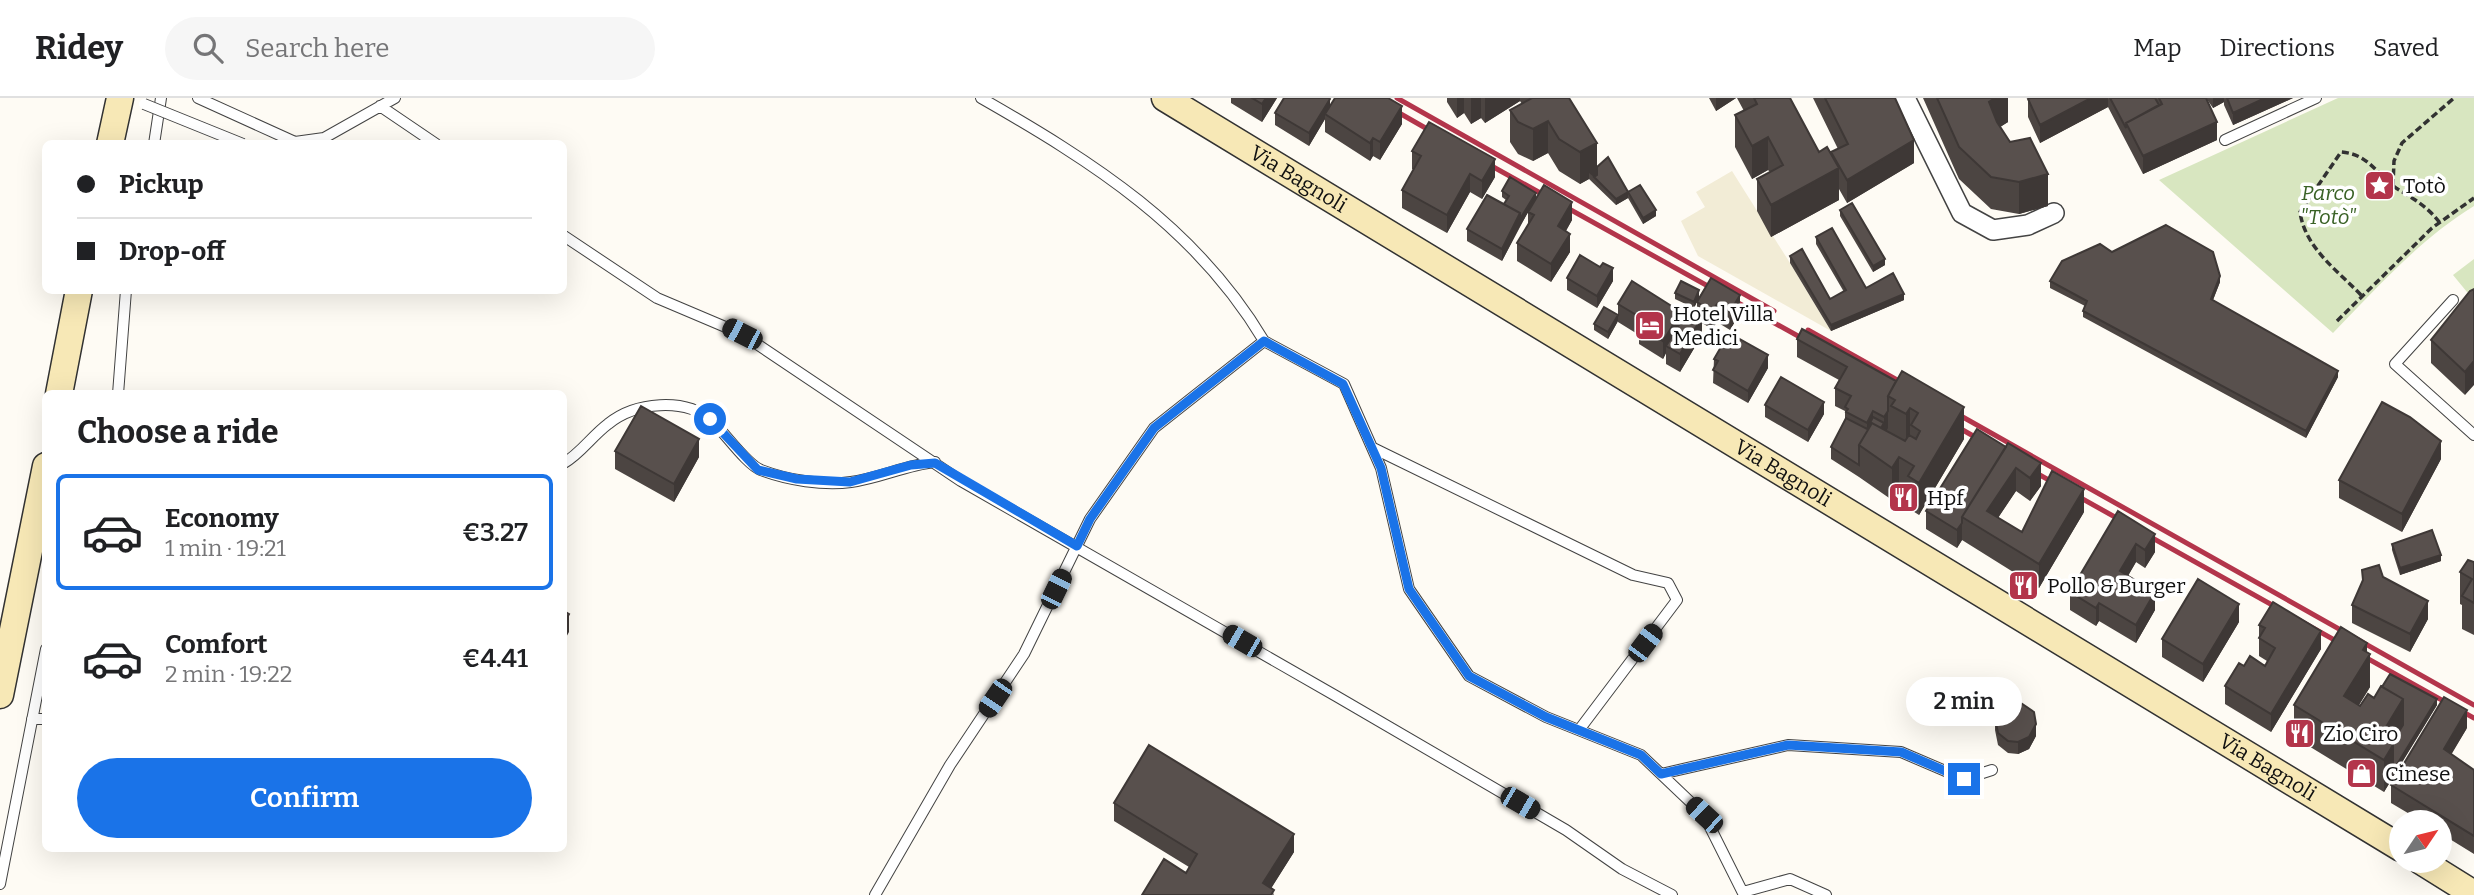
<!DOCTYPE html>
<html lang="en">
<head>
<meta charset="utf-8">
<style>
	body { margin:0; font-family:Bitter,serif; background:#f6f6f6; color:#202124; height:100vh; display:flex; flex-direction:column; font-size:26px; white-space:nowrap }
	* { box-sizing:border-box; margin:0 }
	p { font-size:23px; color:#757577 }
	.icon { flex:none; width:38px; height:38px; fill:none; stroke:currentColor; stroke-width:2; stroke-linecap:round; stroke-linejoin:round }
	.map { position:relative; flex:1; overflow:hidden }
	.details { position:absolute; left:42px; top:292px; width:525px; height:462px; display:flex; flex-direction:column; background:#fff; border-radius:10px; box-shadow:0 7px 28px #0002 }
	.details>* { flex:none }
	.guide { position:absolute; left:42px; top:42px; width:525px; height:154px; border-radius:10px; box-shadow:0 7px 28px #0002; display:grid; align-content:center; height:154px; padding:0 35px; background:#fff }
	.needle { width:46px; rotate:55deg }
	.buttons { position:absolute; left:2389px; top:712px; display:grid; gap:14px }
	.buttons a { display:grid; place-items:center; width:63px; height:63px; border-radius:50%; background:#fff; box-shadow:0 7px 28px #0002; font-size:35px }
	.end { position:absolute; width:32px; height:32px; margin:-16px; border:9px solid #1a73e8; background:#fff; box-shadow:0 0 0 4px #fff }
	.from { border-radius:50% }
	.bubble { position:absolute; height:49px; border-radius:24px; background:#fff; box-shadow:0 7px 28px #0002; font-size:23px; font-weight:600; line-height:49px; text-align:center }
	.car { position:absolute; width:21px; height:42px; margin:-21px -10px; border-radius:9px; box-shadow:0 0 5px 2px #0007; background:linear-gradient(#222 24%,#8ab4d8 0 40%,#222 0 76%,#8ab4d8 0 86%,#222 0) }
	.guide b { display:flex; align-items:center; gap:24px; height:66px; font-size:26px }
	.guide b+b { border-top:2px solid #e0e0e0 }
	.guide i { width:18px; height:18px; background:#202124 }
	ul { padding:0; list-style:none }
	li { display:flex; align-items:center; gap:21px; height:116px; margin:0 14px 10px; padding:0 21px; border:4px solid transparent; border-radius:10px }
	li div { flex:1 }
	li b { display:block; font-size:26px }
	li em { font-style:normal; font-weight:600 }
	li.selected { border-color:#1a73e8 }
	li>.icon { width:63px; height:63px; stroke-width:1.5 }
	h2 { padding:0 35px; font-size:32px; line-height:84px }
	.action { display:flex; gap:14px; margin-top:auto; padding:14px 35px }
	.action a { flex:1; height:80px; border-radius:42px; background:#1a73e8; color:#fff; font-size:28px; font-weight:600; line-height:80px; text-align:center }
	header { display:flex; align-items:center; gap:42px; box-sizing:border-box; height:98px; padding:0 35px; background:#fff; border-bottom:2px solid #e0e0e0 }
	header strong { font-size:33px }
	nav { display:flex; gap:38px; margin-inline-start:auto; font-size:24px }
	.search { width:490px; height:63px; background:#f6f6f6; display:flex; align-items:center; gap:18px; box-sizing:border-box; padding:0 24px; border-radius:38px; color:#757577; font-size:26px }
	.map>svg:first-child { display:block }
	.farmland { fill:#f2ecd6 }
	.green { fill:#d8e6c0 }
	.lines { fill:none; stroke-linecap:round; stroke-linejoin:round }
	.lane-casing { stroke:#434343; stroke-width:12 }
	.street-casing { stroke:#434343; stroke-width:22 }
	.secondary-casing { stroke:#323232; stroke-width:29 }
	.path { stroke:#323232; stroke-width:3.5; stroke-dasharray:7 3.5; stroke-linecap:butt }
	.lane { stroke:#fff; stroke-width:10 }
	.street { stroke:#fff; stroke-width:19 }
	.secondary { stroke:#f7e8b6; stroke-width:26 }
	.rail { stroke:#b3354b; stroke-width:5 }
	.lane-bridge-casing { stroke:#434343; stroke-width:12; stroke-linecap:butt }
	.lane-bridge { stroke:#fff; stroke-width:10 }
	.wall { fill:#4c4542 }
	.shaded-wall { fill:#3e3836 }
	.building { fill:#58504d; stroke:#3e3836; stroke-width:2 }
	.route { stroke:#1a73e8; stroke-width:9 }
	.labels { text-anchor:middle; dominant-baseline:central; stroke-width:7; stroke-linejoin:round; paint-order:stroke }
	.street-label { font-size:21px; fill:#101010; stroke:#fff }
	.poi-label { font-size:21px; fill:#101010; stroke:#fff; text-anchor:start }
	.park-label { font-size:21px; font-style:italic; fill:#3a6226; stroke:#fff }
</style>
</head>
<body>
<header>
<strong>Ridey</strong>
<div class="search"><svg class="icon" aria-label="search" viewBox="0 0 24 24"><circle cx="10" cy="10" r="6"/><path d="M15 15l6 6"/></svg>Search here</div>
<nav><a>Map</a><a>Directions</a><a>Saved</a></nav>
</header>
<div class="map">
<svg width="2474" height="797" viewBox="0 0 2474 797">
	<rect width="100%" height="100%" fill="#fefbf4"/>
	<path class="farmland" d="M1732 73 1790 165 1831 233 1698 158 1681 123 1705 109 1696 94Z"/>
	<path class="green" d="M2338 0H2474V108C2420 141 2377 190 2333 235L2159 82Z
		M2474 161V195L2467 194 2453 177Z"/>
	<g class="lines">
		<defs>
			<path id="lane" d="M198 0 295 44 324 40 395 0
				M981 0C1093 64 1196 129 1264 243
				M380 8 436 46
				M2225 42 2316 0
				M154 46 161 0
				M564 138 657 200 742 236 961 383 1336 598 1566 732 1622 771 1672 797
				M2453 202 2395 266 2474 337
				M118 296 126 192
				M1373 350 1633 477 1668 485 1677 502 1579 632
				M564 365C580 356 592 338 608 326 635 304 685 299 712 323 725 335 747 367 761 372 787 382 824 388 851 384 880 380 906 367 935 364
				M32 621H46
				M1661 676 1788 647 1901 654 1964 681 1992 672
				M0 786 46 551
				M1743 794 1790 781 1826 797
				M875 797 950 667 1024 556 1090 421 1154 330 1264 243 1344 286 1381 370 1409 491 1469 578 1546 619 1641 657 1704 717 1744 797"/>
			<path id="street" d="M1905 0 1962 115 1993 132 2028 127 2054 115"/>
			<g id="secondary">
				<path id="s1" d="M1165 0 2401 750"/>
				<path d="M110 46 120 0"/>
				<path d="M59 296 79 192"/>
				<path d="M0 597 46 368"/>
				<path d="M2421 763 2474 796"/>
			</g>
		</defs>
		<use href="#lane" class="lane-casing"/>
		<use href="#street" class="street-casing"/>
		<use href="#secondary" class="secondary-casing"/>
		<path class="path" d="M2393 88 2394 63 2402 45 2454 0
			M2361 197C2337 172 2305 150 2300 114L2341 54C2369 56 2376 76 2396 90 2414 101 2427 108 2440 125
			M2337 223 2432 130 2474 100"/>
		<use href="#lane" class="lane"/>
		<use href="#street" class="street"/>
		<use href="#secondary" class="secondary"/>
		<path class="rail" d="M1373 0 1443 40
			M1397 0 1774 213
			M1479 61 1816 248
			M1808 232 1915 292
			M1945 309 2474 607
			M1947 323 1989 347
			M2022 367 2474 620"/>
		<defs>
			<path id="lane-bridge" d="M144 6 243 46"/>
		</defs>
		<use href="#lane-bridge" class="lane-bridge-casing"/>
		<use href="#lane-bridge" class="lane-bridge"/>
	</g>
	<path class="wall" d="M1231 0H1277L1262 24 1231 5Z
		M1447 0H1569L1597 69 1656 118 1643 126 1628 100 1616 107 1589 81 1580 86 1559 73 1548 55 1533 63 1518 56 1510 44V12L1522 6 1520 3 1485 25 1481 20 1471 26 1464 15 1457 20 1447 4Z
		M1709 0H1736L1716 13Z
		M1737 0H1790L1819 54 1831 56V54L1838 51 1813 0H1895L1914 65 1847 105 1839 91V102L1771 139 1757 113V81L1770 74 1768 72 1752 81 1735 49V17L1744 13Z
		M1923 0H2008V24L2000 29 2048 108 2019 116 1991 111 1959 81Z
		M2030 0H2206L2217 42 2143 76 2108 9 2040 45 2028 19V1Z
		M2206 0H2293L2233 27 2224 7V4L2213 10Z
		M1330 9 1402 26 1380 62 1373 58 1370 63 1325 34V21L1309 48 1275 27V15Z
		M1412 53 1495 79 1482 101 1470 94 1447 135 1402 110V92L1414 72 1412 71Z
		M1502 93 1536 101 1572 122 1566 133 1570 154 1551 184 1517 163V145L1528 127V114L1502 163 1467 143V131L1504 107 1506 102 1502 99Z
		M1840 112 1885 167 1873 174 1840 118Z
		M1816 139 1866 190 1904 202 1831 233 1790 165V158L1830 201 1844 194 1816 146Z
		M2112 154 2220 184 2213 202 2338 279 2306 340 2083 219V213L2085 208 2050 190V183Z
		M1567 180 1613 183 1597 210 1567 192Z
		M1711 180 1740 215 1730 232 1717 224 1712 231 1702 225V237L1680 274 1666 266V255L1663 261 1639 246V237L1618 224V206L1681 224 1697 216V204L1694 210 1675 201V195L1699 199Z
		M2474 191 2465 297 2431 265V242Z
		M1618 223 1608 241 1594 232V226Z
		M1802 231 1964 341 1919 417 1908 410V397L1899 391 1892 402 1859 379 1831 361V349L1845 322V313L1835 308V290L1839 282 1797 259V241Z
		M1714 261 1768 270 1748 305 1713 285Z
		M1765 307 1824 316 1808 344 1765 319Z
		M1977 331 2041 388 2030 403 2016 393 1998 420 2022 434 2084 414 2039 490 1962 442 1957 450 1926 431V413Z
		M615 353 699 359 674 404 615 371Z
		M2441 361 2402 434 2339 400V382Z
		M2118 413 2155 454 2145 470 2136 464 2128 478 2155 512 2136 545 2099 523 2096 528 2070 512V494Z
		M2392 446 2441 463 2400 477 2392 452Z
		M2474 464V537L2462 531V507L2460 506V474Z
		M2362 472 2383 479 2428 521 2410 554 2352 525V507L2362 484Z
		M2239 524 2203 584 2162 559V541Z
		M2259 527 2321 551 2271 634 2225 606V588L2244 568H2265L2267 563 2259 558Z
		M2367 555 2370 589 2359 607 2360 608 2374 600 2437 607 2384 694 2294 639V607Z
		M1995 620 2036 638 2029 651 2018 656 2008 655 1998 647 1995 632Z
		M2467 630 2451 656 2474 672V756L2440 735V724H2423L2391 705V687Z
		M1114 705 1294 754 1271 790 1274 797 1189 769 1114 723Z"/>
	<path class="shaded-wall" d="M1266 0H1277L1262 24V6Z
		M1457 0H1464V15L1457 20Z
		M1471 0H1481V20L1471 26Z
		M1485 0H1520V3L1485 25Z
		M1716 0H1736L1716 13Z
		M1995 0H2008V24L1989 36V4Z
		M2091 0H2108V9L2040 45V27Z
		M2213 0H2224V4L2213 10Z
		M2265 0H2293L2233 27V15Z
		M1330 1V13L1325 16V21L1309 48V35Z
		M1402 8V26L1380 62V44Z
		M1548 23V55L1533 63V31Z
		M2217 24V42L2143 76V58Z
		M1768 39V72L1752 81V48Z
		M1373 40V58L1370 63V45Z
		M1914 42V65L1847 105V82Z
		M1597 45V77L1594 79 1589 75V81L1580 86V54Z
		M1495 61V79L1482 101V83Z
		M1839 70V102L1771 139V107Z
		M1470 76V94L1447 135V117Z
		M2048 76V108L2019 116V84Z
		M1628 94V100L1616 107V101Z
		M1536 95V101L1520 128 1502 163V151L1520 115Z
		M1572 104V122L1558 146V128Z
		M1656 112V118L1643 126V120Z
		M1570 136V154L1551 184V166Z
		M1885 161V167L1873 174V168Z
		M1613 170V183L1597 210V198Z
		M2220 178V184L2211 207V201Z
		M1699 192V199L1694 210V204Z
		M1904 196V202L1831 233V227Z
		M1740 197V215L1730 232V214Z
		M1717 206V224L1712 231V213Z
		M1681 214V231L1666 248V255L1663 261V243Z
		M1618 217V223L1608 241V234Z
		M1702 219V237L1680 274V256Z
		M1768 257V270L1748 305V293Z
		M2474 263V287L2465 297V274Z
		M2338 273V279L2306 340V333Z
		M1824 304V316L1808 344V332Z
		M1964 309V341L1919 417V385Z
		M1910 310V342L1906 349V316Z
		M1873 313V331L1867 343V325Z
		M1888 313V330L1873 356 1868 352 1884 325V319Z
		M699 341V359L674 404V386Z
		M2441 343V361L2402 434V416Z
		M1899 359V391L1892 402V370Z
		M2041 365V388L2030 403V380Z
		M2016 370V393L1987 436V413Z
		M2084 391V414L2039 490V466Z
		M1962 425V442L1957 450V432Z
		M2155 436V454L2145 470V452Z
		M2136 446V464L2120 491V473Z
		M2441 457V463L2400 477V470Z
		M2155 494V512L2136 545V527Z
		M2428 503V521L2410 554V536Z
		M2099 505V523L2096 528V510Z
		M2239 506V524L2203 584V566Z
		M569 516V534L564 543V525Z
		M2321 533V551L2271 634V616Z
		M2367 545V560L2370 556V589L2344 631V598L2363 552Z
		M2403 601V634L2393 650V679L2384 694V662L2380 639Z
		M2437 601V607L2393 679V673Z
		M2467 612V630L2444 669V651Z
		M2036 626V638L2029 651 2018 656V644Z
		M1294 736V754L1267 797 1263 785Z"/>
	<path class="building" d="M1252 0H1266L1262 6Z
		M1284 0H1329L1330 1 1309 35 1275 15Z
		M1335 0H1388L1402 8 1380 44 1373 40 1370 45 1325 16Z
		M1532 0H1569L1597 45 1580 54 1559 41 1548 23 1533 31 1518 24 1510 12Z
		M1754 0H1790L1819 54 1827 49 1839 70 1771 107 1757 81 1783 67 1768 39 1752 48 1735 17 1757 6Z
		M1825 0H1895L1914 42 1847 82 1831 54 1848 46Z
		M1937 0H1995L1989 4 1997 24 2010 44 2030 40 2048 76 2019 84 1991 79 1959 49Z
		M2030 0H2091L2040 27 2028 1Z
		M2110 0H2155L2159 7 2126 25V30Z
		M2159 0H2206L2217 24 2143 58 2126 25 2162 6Z
		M2227 0H2265L2233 15Z
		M1429 24 1495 61 1482 83 1470 76 1447 117 1402 92 1421 58 1412 53Z
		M1608 59 1628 94 1616 101 1594 79 1597 77V69Z
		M1510 79 1536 95 1520 121V115L1504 106 1509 98 1502 93Z
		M1544 87 1572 104 1558 128 1570 136 1551 166 1517 145 1534 117 1528 114Z
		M1640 87 1656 112 1643 120 1628 94Z
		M1487 97 1520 115 1502 151 1467 131Z
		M1852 105 1885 161 1873 168 1840 112Z
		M2166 127 2213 154 2220 178 2211 201 2338 273 2306 333 2083 213 2087 203 2050 183 2062 163 2100 146 2112 154Z
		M1832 130 1866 190 1893 175 1904 196 1831 227 1790 158 1802 151 1830 201 1846 192 1816 139Z
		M1580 157 1600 169 1603 165 1613 170 1597 198 1567 180Z
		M1711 180 1740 197 1730 214 1717 206 1712 213 1697 204Z
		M1632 183 1681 214 1663 243 1639 228 1643 221 1618 206Z
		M1681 183 1699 192 1694 204 1675 195Z
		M2474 191V263L2465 274 2431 242 2470 193Z
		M1604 209 1618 217 1608 234 1594 226Z
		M1689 211 1702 219 1680 256 1666 248Z
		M1802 231 1896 283 1888 298V313L1884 319 1873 313 1867 325 1846 314 1848 311 1845 309 1851 298 1835 290 1847 269 1797 241Z
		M1729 235 1768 257 1748 293 1713 272 1718 263 1714 261Z
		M1902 273 1964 309 1919 385 1908 378 1914 368 1899 359 1892 370 1859 347 1872 325 1905 343 1909 337 1916 341 1920 333 1911 327 1918 315 1910 310 1906 316 1891 308 1895 302 1888 298Z
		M1781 279 1824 304 1808 332 1765 307Z
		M2382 304 2410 319 2441 343 2402 416 2339 382Z
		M641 308 699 341 674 386 615 353Z
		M1873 319 1884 325 1881 330 1872 325 1859 347V367L1831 349 1846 320 1867 331Z
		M1977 331 2006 349 1962 419V425L1957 432 1926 413Z
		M2008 345 2041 365 2030 380 2016 370 1987 413 2022 434 2052 373 2084 391 2039 466 1962 419Z
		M2118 413 2155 436 2145 452 2136 446 2120 473 2155 494 2136 527 2099 505 2096 510 2070 494Z
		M2432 432 2441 457 2400 470 2392 446Z
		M2468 462 2474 464V505L2462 498 2472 481 2460 474Z
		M2379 467 2383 479 2428 503 2410 536 2352 507 2363 482 2362 472Z
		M2198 481 2239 506 2203 566 2162 541Z
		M2273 504 2321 533 2271 616 2225 588 2239 565 2244 568 2250 558 2265 568 2275 550 2259 540 2265 530 2259 527Z
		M564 513 569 516 564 525Z
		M2341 529 2367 545 2363 552 2370 556 2344 598 2360 608 2368 596 2374 600 2381 588 2403 601 2380 639 2393 647 2384 662 2294 607Z
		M2390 576 2437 601 2393 673V647L2391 646 2403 627V601L2382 589Z
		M2444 599 2467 612 2444 651 2474 672V738L2391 687Z
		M2018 603 2034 614 2036 626 2029 639 2018 644 2008 643 1998 635 1995 620 2004 606Z
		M1149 647 1294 736 1263 785 1274 792 1271 797H1142L1164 761 1186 775 1197 756 1114 705Z"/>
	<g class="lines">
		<path class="route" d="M710 321 758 372 797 381 850 384 911 367 935 365 1077 448 1090 421 1154 330 1264 243 1343 286 1381 370 1409 491 1469 578 1546 619 1641 657 1661 676 1788 647 1901 654 1964 681"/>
	</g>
	<defs>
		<symbol id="sight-square" viewBox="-11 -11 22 22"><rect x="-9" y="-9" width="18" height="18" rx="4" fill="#b3354b" stroke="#fff"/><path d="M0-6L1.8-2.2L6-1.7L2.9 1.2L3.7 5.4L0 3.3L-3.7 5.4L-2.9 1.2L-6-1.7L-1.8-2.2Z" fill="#fff"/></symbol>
		<symbol id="hotel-square" viewBox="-11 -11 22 22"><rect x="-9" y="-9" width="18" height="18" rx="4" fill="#b3354b" stroke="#fff"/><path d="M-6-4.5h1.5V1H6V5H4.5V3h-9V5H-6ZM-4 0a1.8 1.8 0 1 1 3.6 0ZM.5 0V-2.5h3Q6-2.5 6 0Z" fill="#fff"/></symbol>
		<symbol id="restaurant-square" viewBox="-11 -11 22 22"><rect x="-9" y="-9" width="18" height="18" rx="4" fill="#b3354b" stroke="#fff"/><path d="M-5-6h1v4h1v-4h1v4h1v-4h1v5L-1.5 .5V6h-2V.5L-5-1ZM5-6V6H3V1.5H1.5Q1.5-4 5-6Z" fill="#fff"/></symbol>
		<symbol id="shop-square" viewBox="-11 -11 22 22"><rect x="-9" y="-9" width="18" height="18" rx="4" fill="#b3354b" stroke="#fff"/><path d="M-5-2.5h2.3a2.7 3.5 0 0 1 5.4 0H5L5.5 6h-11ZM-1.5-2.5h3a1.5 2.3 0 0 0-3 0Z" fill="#fff"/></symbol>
	</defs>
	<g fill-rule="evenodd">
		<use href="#sight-square" x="2362" y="70" width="35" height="35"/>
		<use href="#hotel-square" x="1632" y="210" width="35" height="35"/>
		<use href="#restaurant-square" x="1886" y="382" width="35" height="35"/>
		<use href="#restaurant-square" x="2006" y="470" width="35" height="35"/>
		<use href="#restaurant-square" x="2282" y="618" width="35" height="35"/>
		<use href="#shop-square" x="2344" y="658" width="35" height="35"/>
	</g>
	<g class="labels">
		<g class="street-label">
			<text stroke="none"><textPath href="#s1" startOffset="156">Via Bagnoli</textPath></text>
			<text stroke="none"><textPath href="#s1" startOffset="723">Via Bagnoli</textPath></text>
			<text stroke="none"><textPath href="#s1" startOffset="1290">Via Bagnoli</textPath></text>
		</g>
		<g class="poi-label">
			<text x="2403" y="88">Totò</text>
			<text x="1673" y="216">Hotel Villa<tspan x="1673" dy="24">Medici</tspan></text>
			<text x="1927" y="400">Hpf</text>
			<text x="2047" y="488">Pollo &amp; Burger</text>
			<text x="2323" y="636">Zio Ciro</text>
			<text x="2385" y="676">Cinese</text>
		</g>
		<g class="park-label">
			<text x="2328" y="95">Parco<tspan x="2328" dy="24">"Totò"</tspan></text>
		</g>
	</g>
</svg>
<div class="buttons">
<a><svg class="needle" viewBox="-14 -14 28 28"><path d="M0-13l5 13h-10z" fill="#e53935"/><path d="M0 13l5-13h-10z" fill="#757577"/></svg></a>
</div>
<i class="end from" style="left:710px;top:321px"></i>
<i class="end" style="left:1964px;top:681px"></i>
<div class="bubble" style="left:1906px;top:579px;width:116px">2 min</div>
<i class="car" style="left:742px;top:236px;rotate:297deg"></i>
<i class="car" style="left:1056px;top:491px;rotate:26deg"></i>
<i class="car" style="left:1242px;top:543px;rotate:300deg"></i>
<i class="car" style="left:1645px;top:545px;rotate:37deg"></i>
<i class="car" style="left:995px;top:600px;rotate:214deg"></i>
<i class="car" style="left:1520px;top:705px;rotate:120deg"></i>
<i class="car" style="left:1704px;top:717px;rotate:313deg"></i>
<div class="guide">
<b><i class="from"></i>Pickup</b>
<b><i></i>Drop-off</b>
</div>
<section class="details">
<h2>Choose a ride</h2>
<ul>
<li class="selected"><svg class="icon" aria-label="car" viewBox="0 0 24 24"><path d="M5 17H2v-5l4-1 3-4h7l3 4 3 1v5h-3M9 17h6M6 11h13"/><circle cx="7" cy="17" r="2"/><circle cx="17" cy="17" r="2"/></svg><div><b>Economy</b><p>1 min · 19:21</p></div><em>€3.27</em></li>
<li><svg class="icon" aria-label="car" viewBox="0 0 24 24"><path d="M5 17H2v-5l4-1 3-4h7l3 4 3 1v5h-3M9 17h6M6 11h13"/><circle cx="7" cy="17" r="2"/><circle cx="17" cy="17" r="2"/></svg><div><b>Comfort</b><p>2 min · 19:22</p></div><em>€4.41</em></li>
</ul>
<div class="action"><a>Confirm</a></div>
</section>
</div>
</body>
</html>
